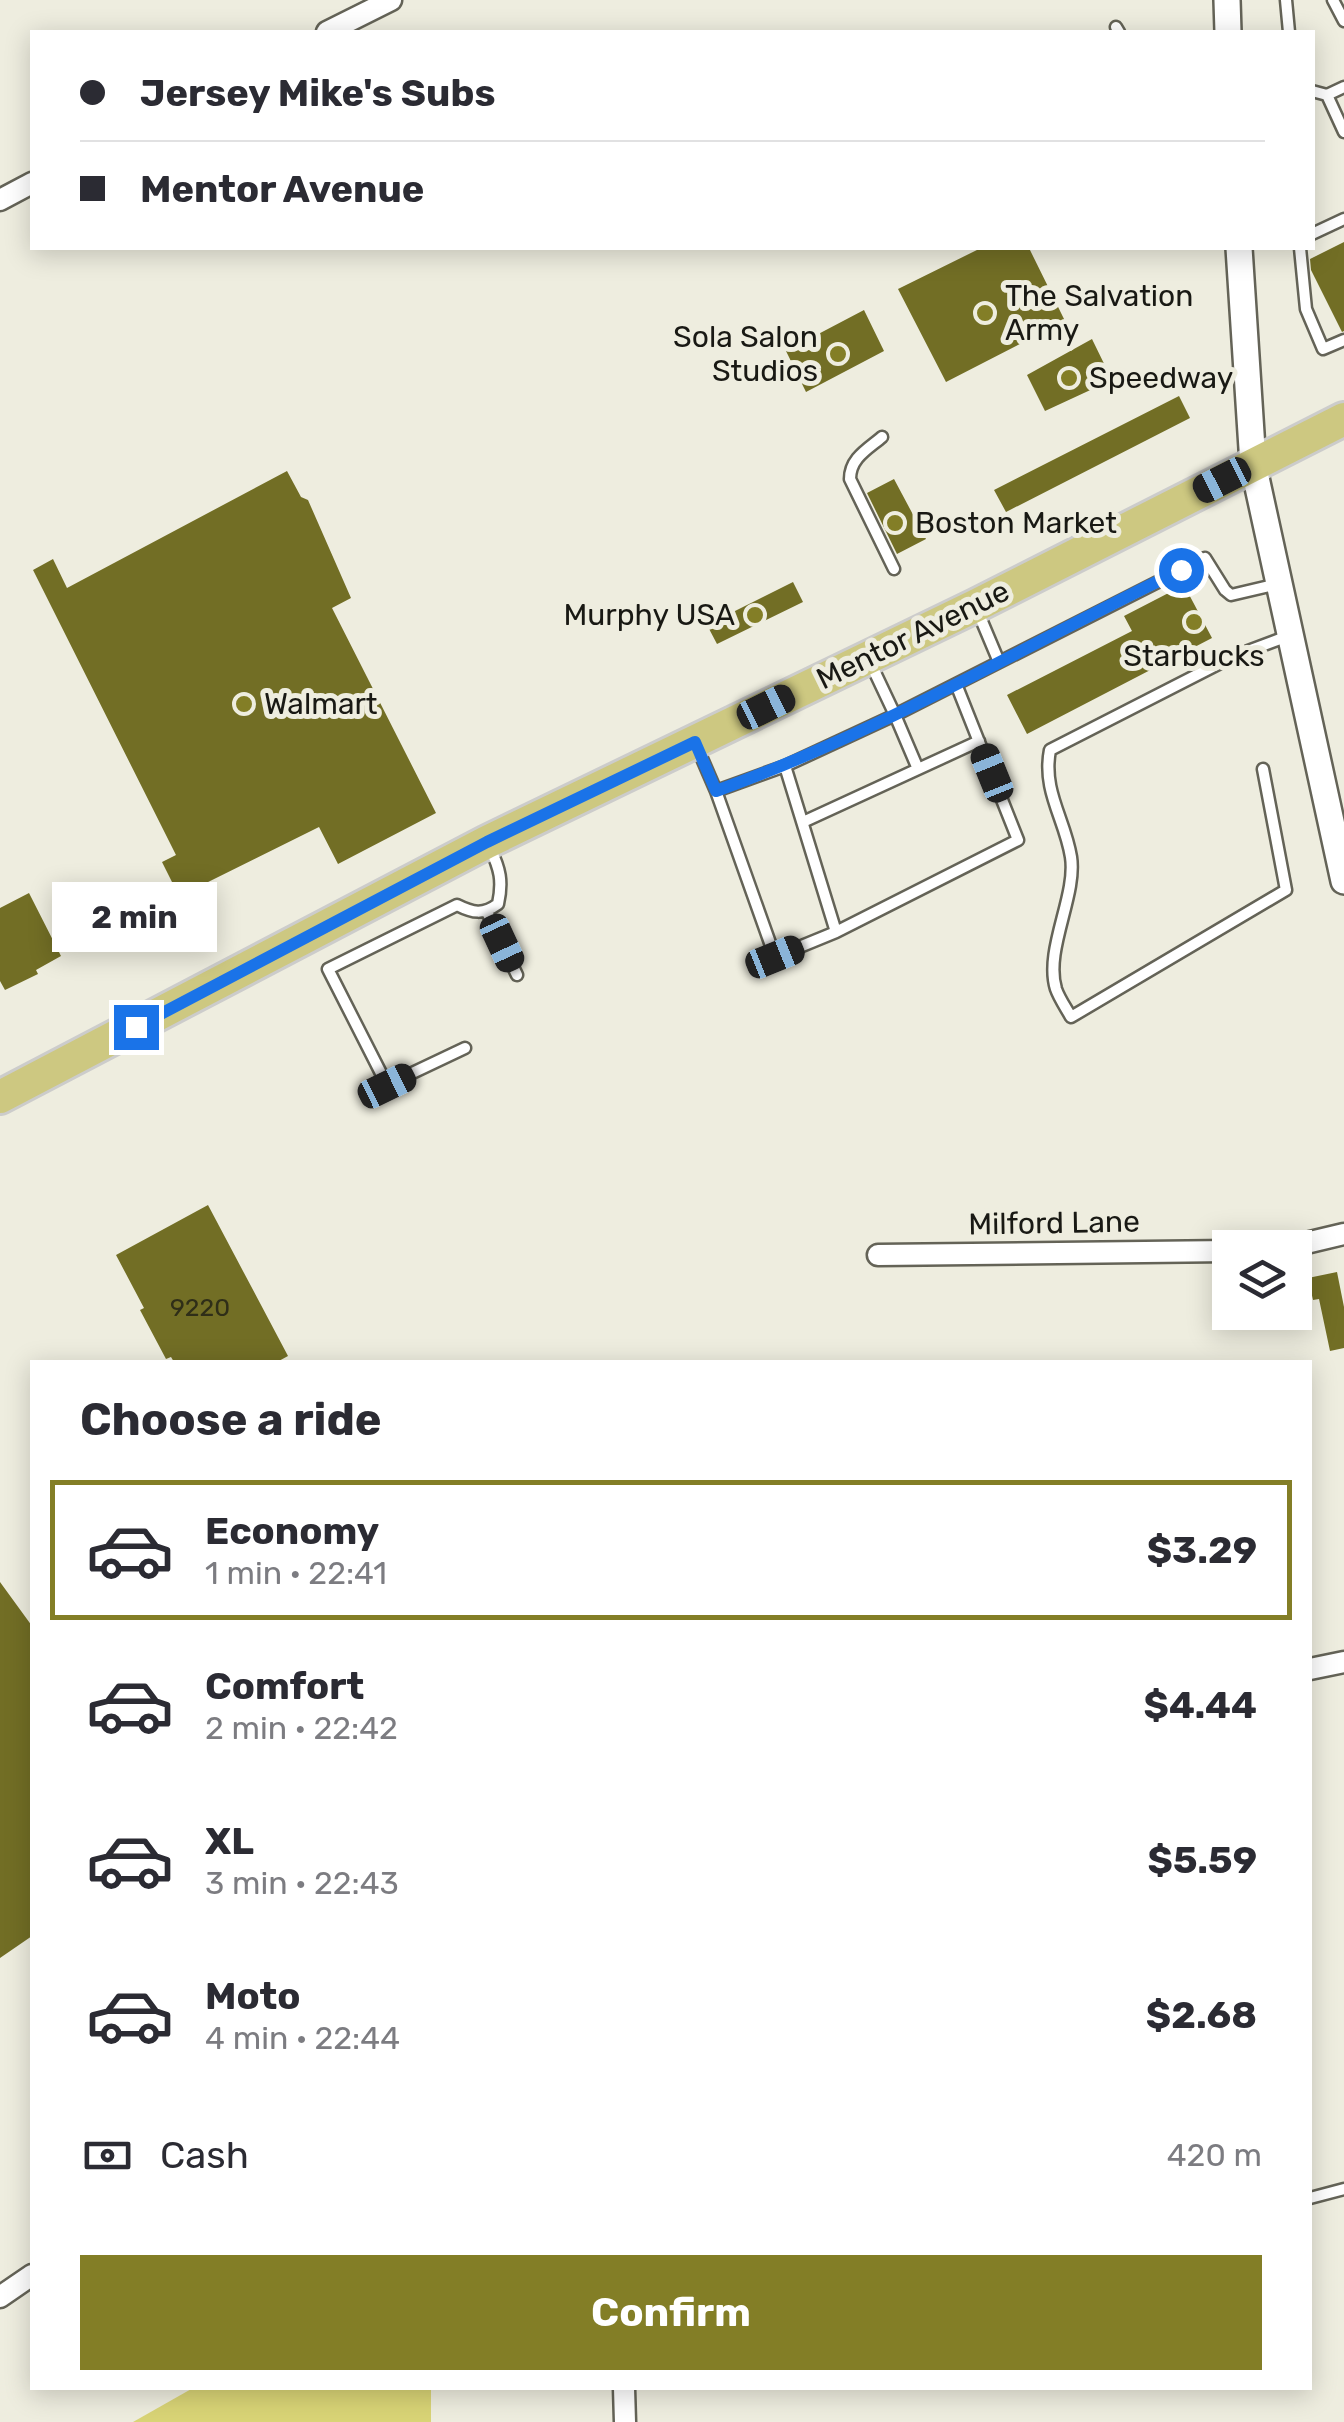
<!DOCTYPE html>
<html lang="en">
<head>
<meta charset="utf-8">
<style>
	body { margin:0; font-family:Rubik,sans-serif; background:#f2f2f3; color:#2b2b33; height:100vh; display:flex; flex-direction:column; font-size:38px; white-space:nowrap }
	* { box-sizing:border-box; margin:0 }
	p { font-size:32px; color:#7c7c81 }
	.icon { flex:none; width:55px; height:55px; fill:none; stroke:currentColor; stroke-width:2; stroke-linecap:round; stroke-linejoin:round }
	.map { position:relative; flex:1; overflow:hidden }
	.details { position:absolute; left:30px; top:1360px; width:1282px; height:1030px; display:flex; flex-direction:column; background:#fff; border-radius:0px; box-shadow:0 5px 25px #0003 }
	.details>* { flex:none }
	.banner { position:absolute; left:30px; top:30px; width:1285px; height:220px; border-radius:0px; box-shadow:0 5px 25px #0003; display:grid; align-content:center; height:220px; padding:0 50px; background:#fff }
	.fabs { position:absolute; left:1212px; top:1230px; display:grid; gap:20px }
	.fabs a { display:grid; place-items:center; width:100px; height:100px; border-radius:0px; background:#fff; box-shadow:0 5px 25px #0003; font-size:50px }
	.end { position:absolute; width:45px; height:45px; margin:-22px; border:12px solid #1a73e8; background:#fff; box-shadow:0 0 0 5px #fff }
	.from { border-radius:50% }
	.bubble { position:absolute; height:70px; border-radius:0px; background:#fff; box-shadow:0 5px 25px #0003; font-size:32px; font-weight:700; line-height:70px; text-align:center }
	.car { position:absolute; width:30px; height:60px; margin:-30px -15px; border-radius:12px; box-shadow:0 0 8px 2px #0007; background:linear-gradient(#222 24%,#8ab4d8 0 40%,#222 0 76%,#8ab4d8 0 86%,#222 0) }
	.banner b { display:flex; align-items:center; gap:35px; height:95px; font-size:38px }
	.banner b+b { border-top:2px solid #e1e1e2 }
	.banner i { width:25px; height:25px; background:#2b2b33 }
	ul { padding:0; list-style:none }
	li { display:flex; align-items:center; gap:30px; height:140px; margin:0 20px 15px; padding:0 30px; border:5px solid transparent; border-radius:0px }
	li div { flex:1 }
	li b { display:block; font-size:38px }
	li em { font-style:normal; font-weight:700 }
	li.selected { border-color:#837e26 }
	li>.icon { width:90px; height:90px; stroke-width:1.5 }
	h2 { padding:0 50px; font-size:45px; line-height:120px }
	.pay { display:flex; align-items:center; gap:25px; height:110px; padding:0 50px; font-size:38px }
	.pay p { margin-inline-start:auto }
	.cta { display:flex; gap:20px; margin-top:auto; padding:20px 50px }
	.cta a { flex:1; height:115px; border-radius:0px; background:#837e26; color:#fff; font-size:40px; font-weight:700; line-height:115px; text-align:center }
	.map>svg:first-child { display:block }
	.water { fill:#d9d476 }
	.building { fill:#726e25 }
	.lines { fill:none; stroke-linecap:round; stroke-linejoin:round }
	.service-casing { stroke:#646357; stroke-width:15 }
	.minor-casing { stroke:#646357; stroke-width:25 }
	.tertiary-casing { stroke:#646357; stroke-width:30 }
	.primary-casing { stroke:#cccccb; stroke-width:38 }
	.service { stroke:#fff; stroke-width:10 }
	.minor { stroke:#fff; stroke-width:20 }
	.tertiary { stroke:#fff; stroke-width:25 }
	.primary { stroke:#cdc881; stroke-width:32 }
	.route { stroke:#1a73e8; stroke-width:12 }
	.poi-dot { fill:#837e26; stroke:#eeeddf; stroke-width:4 }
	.labels { text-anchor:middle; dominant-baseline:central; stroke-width:10; stroke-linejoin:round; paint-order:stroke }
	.number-label { font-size:25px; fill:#2f2e18 }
	.poi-label { font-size:30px; fill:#191914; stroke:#eeeddf; text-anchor:start }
	.street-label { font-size:30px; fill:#191914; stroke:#eeeddf }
</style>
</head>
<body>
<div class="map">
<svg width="1344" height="2422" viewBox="0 0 1344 2422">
	<rect width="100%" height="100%" fill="#eeeddf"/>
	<path class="water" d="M193 2388H431V2422H133Z"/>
	<path class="building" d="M1344 242V331L1342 332 1311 270 1310 259Z
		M981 248H1029L1065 321 946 382 898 289Z
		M864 310 884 351 806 392 786 351Z
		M1092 339 1112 380 1045 411 1027 375Z
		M1179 396 1190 418 1006 512 994 490Z
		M287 471 301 497 308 500 351 598 332 608 436 813 338 864 319 827 194 889 191 883 176 890 162 862 176 855 33 570 53 559 67 588Z
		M894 479 926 539 897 554 867 493Z
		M793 582 803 602 717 644 707 625Z
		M1184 585 1212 638 1027 734 1007 695 1132 631 1124 616Z
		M29 893 61 956 36 970 38 974 5 990 0 981V908Z
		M208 1205 288 1356 277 1362H174L171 1357 166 1359 140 1310 144 1308 116 1255Z
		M1337 1272 1344 1307V1348L1330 1351 1319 1299 1313 1300 1308 1278Z
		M0 1582 32 1626V1936L0 1958Z"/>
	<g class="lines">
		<defs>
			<path id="service" d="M1286 0 1289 32
				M1333 0 1344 21
				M1116 27 1119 32
				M1312 91 1327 95 1344 132
				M1327 95 1344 87
				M1312 234 1344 219
				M1300 248 1306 309 1323 349 1344 340
				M882 437C868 449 850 458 850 479L894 569
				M978 612 999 662
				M870 662 895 715 1205 558 1225 590 1231 595 1278 584
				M697 747 716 791 775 957 836 932
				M918 769 895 715 785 766 836 932 1018 840 956 684
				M1263 769 1286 890 1071 1017C1066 1008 1059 998 1056 989 1044 950 1077 896 1071 857 1065 819 1042 791 1050 750L1232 657 1288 636
				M716 791 785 766
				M803 822 979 741
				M487 912 517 975
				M465 1048 387 1085 328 969 457 905C473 913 483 915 498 904 503 881 500 869 490 848
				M1310 2198 1344 2189"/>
			<path id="minor" d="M327 32 391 0
				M0 200 32 183
				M1285 1248 1344 1234
				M878 1255 1230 1251
				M1310 1669 1344 1662
				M0 2297 32 2275
				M624 2388 625 2422"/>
			<path id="tertiary" d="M1227 0 1228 32
				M1239 248 1253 464 1344 881"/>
			<path id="primary" d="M0 1097 487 842 975 606 1344 419"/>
		</defs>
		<use href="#service" class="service-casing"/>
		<use href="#minor" class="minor-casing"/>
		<use href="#tertiary" class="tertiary-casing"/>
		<use href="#primary" class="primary-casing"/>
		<use href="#service" class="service"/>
		<use href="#minor" class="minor"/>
		<use href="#tertiary" class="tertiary"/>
		<use href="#primary" class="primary"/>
	</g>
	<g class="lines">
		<path class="route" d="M136 1027 487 842 695 742 716 791C878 733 1026 645 1181 570"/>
	</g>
	<g class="poi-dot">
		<circle cx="985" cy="313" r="10"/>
		<circle cx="838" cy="354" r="10"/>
		<circle cx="1069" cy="378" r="10"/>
		<circle cx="895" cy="523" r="10"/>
		<circle cx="755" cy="615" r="10"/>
		<circle cx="1194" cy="622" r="10"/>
		<circle cx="244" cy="704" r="10"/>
	</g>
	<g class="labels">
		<g class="number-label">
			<text x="200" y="1307">9220</text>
		</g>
		<g class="poi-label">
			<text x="1005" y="296">The Salvation<tspan x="1005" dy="34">Army</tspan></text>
			<text x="818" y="337" text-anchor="end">Sola Salon<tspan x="818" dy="34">Studios</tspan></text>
			<text x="1089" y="378">Speedway</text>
			<text x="915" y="523">Boston Market</text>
			<text x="735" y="615" text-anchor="end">Murphy USA</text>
			<text x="1194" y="656" text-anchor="middle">Starbucks</text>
			<text x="264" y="704">Walmart</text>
		</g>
		<g class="street-label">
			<text transform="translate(913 635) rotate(-26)">Mentor Avenue</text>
			<text transform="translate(1054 1223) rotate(-1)">Milford Lane</text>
		</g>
	</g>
</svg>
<div class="fabs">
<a><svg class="icon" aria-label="layers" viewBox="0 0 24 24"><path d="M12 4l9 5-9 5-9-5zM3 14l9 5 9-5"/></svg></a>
</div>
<i class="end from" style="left:1181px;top:570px"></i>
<i class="end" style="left:136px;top:1027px"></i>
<div class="bubble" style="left:52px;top:882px;width:165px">2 min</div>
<i class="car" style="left:1222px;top:480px;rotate:243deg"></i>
<i class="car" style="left:766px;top:707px;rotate:64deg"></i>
<i class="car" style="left:992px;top:773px;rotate:338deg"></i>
<i class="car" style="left:502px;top:943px;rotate:155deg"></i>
<i class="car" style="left:775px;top:957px;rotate:68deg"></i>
<i class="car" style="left:387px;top:1086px;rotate:64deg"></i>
<div class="banner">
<b><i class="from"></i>Jersey Mike's Subs</b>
<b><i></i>Mentor Avenue</b>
</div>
<section class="details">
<h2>Choose a ride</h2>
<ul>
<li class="selected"><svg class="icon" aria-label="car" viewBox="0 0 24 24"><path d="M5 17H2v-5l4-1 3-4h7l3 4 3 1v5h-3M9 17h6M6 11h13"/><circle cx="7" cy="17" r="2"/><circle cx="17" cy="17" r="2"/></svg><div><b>Economy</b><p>1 min · 22:41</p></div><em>$3.29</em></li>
<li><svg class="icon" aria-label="car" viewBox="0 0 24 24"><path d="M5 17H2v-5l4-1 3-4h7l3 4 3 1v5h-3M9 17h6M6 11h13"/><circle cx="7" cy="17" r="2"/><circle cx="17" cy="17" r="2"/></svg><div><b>Comfort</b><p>2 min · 22:42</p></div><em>$4.44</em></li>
<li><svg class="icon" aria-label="car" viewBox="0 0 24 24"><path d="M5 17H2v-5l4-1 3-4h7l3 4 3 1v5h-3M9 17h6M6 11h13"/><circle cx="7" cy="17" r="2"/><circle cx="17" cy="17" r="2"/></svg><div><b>XL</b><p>3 min · 22:43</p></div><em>$5.59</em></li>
<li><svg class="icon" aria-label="car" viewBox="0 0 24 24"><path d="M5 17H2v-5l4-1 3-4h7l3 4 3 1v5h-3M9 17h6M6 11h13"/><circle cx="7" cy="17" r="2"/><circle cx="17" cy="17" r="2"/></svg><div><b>Moto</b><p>4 min · 22:44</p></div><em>$2.68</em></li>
</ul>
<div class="pay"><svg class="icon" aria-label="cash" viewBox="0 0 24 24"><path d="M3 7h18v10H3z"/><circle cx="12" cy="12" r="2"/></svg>Cash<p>420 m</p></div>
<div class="cta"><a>Confirm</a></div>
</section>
</div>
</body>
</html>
